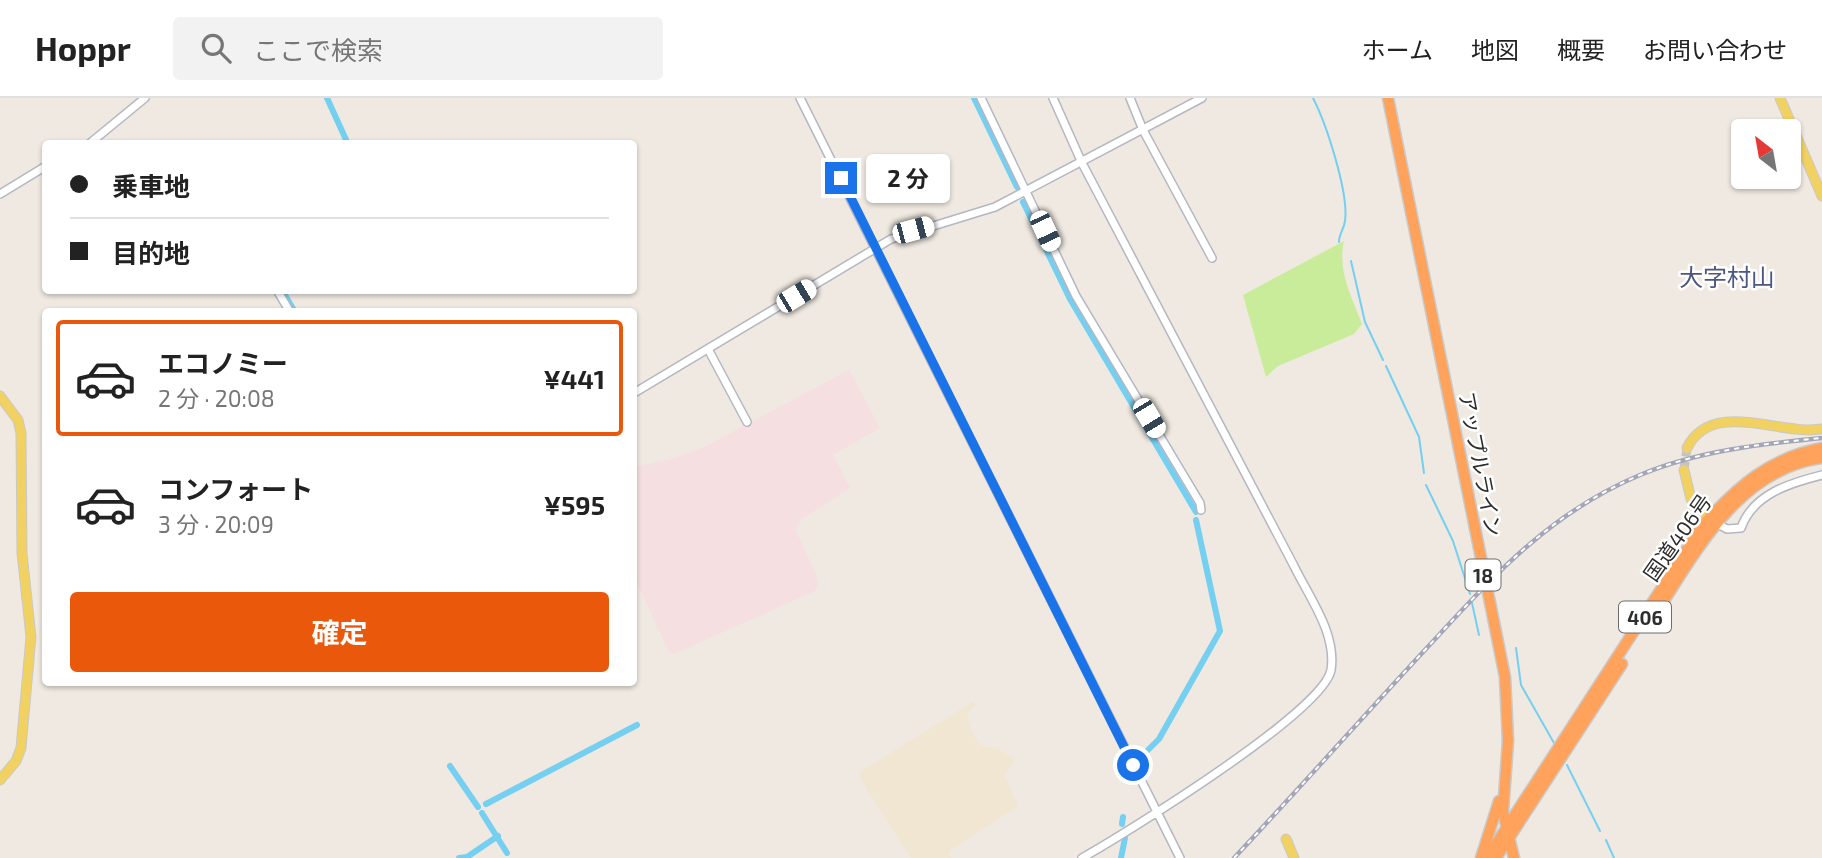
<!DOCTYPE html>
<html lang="ja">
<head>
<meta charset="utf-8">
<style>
	body { margin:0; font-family:"Exo 2","Noto Sans JP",sans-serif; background:#f2f2f2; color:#222; height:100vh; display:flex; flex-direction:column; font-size:26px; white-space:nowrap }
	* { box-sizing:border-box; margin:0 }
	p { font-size:23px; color:#767676 }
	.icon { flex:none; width:38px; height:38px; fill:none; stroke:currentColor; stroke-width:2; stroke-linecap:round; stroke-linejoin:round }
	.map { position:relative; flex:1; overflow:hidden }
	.drawer { position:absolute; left:42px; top:210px; width:595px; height:378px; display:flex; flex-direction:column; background:#fff; border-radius:7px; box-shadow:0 2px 5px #0004 }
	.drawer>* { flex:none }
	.guide { position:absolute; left:42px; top:42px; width:595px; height:154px; border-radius:7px; box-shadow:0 2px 5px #0004; display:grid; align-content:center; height:154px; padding:0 28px; background:#fff }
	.needle { width:46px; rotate:329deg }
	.fabs { position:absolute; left:1731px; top:21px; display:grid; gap:14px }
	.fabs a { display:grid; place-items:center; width:70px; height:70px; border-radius:7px; background:#fff; box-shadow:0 2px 5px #0004; font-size:35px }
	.end { position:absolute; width:32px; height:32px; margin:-16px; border:9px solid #1a73e8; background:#fff; box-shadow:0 0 0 4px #fff }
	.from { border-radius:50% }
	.bubble { position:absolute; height:49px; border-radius:7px; background:#fff; box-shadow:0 2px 5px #0004; font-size:23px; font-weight:700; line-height:49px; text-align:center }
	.car { position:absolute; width:21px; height:42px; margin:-21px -10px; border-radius:9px; box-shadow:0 0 5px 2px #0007; background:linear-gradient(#fff 24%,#345 0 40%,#fff 0 76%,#345 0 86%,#fff 0) }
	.guide b { display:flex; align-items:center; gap:24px; height:66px; font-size:26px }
	.guide b+b { border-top:2px solid #e0e0e0 }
	.guide i { width:18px; height:18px; background:#222 }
	ul { padding:12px 0 0; list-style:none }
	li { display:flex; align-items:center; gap:21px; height:116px; margin:0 14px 10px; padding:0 14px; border:4px solid transparent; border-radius:7px }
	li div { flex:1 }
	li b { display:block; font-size:26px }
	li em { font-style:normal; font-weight:700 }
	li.on { border-color:#ea580c }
	li>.icon { width:63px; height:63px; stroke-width:1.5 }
	.action { display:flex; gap:14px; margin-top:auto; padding:14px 28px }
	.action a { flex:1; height:80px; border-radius:7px; background:#ea580c; color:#fff; font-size:28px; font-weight:700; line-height:80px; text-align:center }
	header { display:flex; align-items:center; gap:42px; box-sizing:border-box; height:98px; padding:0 35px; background:#fff; border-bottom:2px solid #e0e0e0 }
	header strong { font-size:33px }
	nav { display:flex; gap:38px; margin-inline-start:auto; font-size:24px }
	.search { width:490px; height:63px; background:#f2f2f2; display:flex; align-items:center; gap:18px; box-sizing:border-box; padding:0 24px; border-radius:7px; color:#767676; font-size:26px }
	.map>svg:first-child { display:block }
	.education { fill:#f0e6d1 }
	.medical { fill:#f5dfe0 }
	.pitch { fill:#c9ec9a }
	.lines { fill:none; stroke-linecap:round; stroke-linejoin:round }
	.stream { stroke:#75cff0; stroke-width:2 }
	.canal { stroke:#75cff0; stroke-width:6 }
	.major-tunnel { stroke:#c8c4bd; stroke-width:9; stroke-dasharray:9 4.5; stroke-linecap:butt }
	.minor-casing { stroke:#b4b7c1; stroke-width:10 }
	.major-casing { stroke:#c9c9c9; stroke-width:11 }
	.highway-casing { stroke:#c9c9c9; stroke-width:13 }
	.minor { stroke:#fff; stroke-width:7 }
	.major { stroke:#f2d163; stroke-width:9 }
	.highway { stroke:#ffa35c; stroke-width:10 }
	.rail-casing { stroke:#a3a6b8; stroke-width:4.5 }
	.rail { stroke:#fff; stroke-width:2; stroke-dasharray:5; stroke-linecap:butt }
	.highway-bridge-casing { stroke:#c9c9c9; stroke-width:13; stroke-linecap:butt }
	.highway-bridge { stroke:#ffa35c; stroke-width:10 }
	.route { stroke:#1a73e8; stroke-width:9 }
	.labels { text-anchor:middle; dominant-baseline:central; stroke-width:5; stroke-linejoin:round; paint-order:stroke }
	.shield { fill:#fff; stroke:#6d6d6d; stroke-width:2 }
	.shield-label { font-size:19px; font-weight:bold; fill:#2e2e2e }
	.street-label { font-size:21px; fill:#2e2e2e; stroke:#fff }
	.quarter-label { font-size:24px; fill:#4d5680; stroke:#fff }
</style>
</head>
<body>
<header>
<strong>Hoppr</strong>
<div class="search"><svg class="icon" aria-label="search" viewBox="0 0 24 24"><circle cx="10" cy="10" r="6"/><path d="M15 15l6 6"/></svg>ここで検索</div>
<nav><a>ホーム</a><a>地図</a><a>概要</a><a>お問い合わせ</a></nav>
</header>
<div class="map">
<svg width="1822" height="760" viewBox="0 0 1822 760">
	<rect width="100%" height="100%" fill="#efe9e1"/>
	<path class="education" d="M973 604 976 607 967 615 971 633 980 647 998 651 1015 662 1004 677 1018 708 948 754 951 760H911L863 685 860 674Z"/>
	<path class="medical" d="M849 272 880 330 833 357 850 390 799 423 796 433 816 476 818 487 815 493 674 556 669 554 634 478V369L675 360 704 349Z"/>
	<path class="pitch" d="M1344 143C1337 172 1352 200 1362 226L1354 236 1278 268 1266 279 1243 197Z"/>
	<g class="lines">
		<path class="stream" d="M1313 0C1326 25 1349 95 1345 123 1344 131 1339 136 1339 144
			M1351 163 1365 224 1383 262
			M1386 268 1419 339 1424 375
			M1426 387 1453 443 1470 496
			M1472 505 1479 537
			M1516 550 1521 587 1554 645
			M1567 667 1600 733
			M1606 742 1614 760"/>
		<path class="canal" d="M327 0 348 46
			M974 0 1017 89
			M1023 104 1070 201 1196 414
			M282 192 295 214
			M1141 659 1159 641 1220 533 1196 422
			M450 668 478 709
			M486 706 637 627
			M482 715 507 755
			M1122 726 1123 719
			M459 760 467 759 498 738
			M1121 760 1125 740"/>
		<path class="major-tunnel" d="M1684 372 1687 350"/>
		<defs>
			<path id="minor" d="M800 0 1180 760
				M981 0 1076 198 1200 405 1201 412
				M1053 0 1082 65 1294 468C1309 499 1337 536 1331 572 1323 614 1126 735 1082 760
				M1130 0 1143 32 1212 160
				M89 46 145 0
				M0 96 46 68
				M277 192 290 214
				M708 251 747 324
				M634 295 891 141 995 109 1202 0
				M1716 425 1727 431 1741 430C1753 396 1790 385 1822 377"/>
			<path id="major" d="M1780 0 1822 98
				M0 298 18 322 21 335 22 455 31 539 21 650 16 663 0 682
				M1687 350C1712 300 1780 338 1822 331
				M1684 372 1691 401 1712 422
				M1286 741 1294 760"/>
			<path id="highway" d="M1388 0 1451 311
				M1656 515C1697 452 1739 371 1822 360
				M1508 643 1503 714 1514 760
				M1481 760 1499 703
				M1487 760 1702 428C1737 389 1769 360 1822 350
				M1496 760 1622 566"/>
		</defs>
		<use href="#minor" class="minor-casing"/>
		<use href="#major" class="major-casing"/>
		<use href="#highway" class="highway-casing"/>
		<use href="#minor" class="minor"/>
		<use href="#major" class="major"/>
		<use href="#highway" class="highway"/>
		<defs>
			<path id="rail" d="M1234 760C1298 692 1360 622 1424 553 1491 481 1547 416 1640 377 1697 353 1761 346 1822 340"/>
		</defs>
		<use href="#rail" class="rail-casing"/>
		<use href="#rail" class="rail"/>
		<defs>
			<path id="highway-bridge" d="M1451 311 1505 579 1508 643"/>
		</defs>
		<use href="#highway-bridge" class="highway-bridge-casing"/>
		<use href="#highway-bridge" class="highway-bridge"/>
	</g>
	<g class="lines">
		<path class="route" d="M841 80 1133 667"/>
	</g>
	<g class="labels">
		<g class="shield">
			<rect x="1465.5" y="461.5" width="35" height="31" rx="5"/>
			<rect x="1619" y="503.5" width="52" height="31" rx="5"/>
		</g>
		<g class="shield-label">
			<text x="1483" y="477">18</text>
			<text x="1645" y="519">406</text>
		</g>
		<g class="street-label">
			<text transform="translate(1481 366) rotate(79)">アップルライン</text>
			<text transform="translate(1677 439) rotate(-55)">国道406号</text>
		</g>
		<g class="quarter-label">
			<text x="1727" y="178">大字村山</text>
		</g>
	</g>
</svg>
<div class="fabs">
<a><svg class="needle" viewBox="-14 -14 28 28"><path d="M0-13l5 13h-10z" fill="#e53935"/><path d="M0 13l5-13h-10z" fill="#767676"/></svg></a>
</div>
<i class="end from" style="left:1133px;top:667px"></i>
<i class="end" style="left:841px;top:80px"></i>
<div class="bubble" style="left:866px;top:56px;width:84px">2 分</div>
<i class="car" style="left:913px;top:132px;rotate:75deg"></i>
<i class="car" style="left:1045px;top:133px;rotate:155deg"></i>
<i class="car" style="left:796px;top:198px;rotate:59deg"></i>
<i class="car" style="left:1149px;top:320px;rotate:149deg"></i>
<div class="guide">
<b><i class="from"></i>乗車地</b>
<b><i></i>目的地</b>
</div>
<section class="drawer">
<ul>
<li class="on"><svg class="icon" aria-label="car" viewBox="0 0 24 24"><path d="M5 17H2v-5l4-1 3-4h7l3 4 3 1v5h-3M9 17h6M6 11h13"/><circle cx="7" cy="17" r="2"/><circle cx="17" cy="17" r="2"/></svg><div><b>エコノミー</b><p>2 分 · 20:08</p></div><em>¥441</em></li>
<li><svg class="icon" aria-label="car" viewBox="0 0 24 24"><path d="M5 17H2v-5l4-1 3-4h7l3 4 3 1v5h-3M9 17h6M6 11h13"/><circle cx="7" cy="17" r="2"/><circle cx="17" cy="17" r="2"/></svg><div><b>コンフォート</b><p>3 分 · 20:09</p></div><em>¥595</em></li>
</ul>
<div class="action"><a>確定</a></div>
</section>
</div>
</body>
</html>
